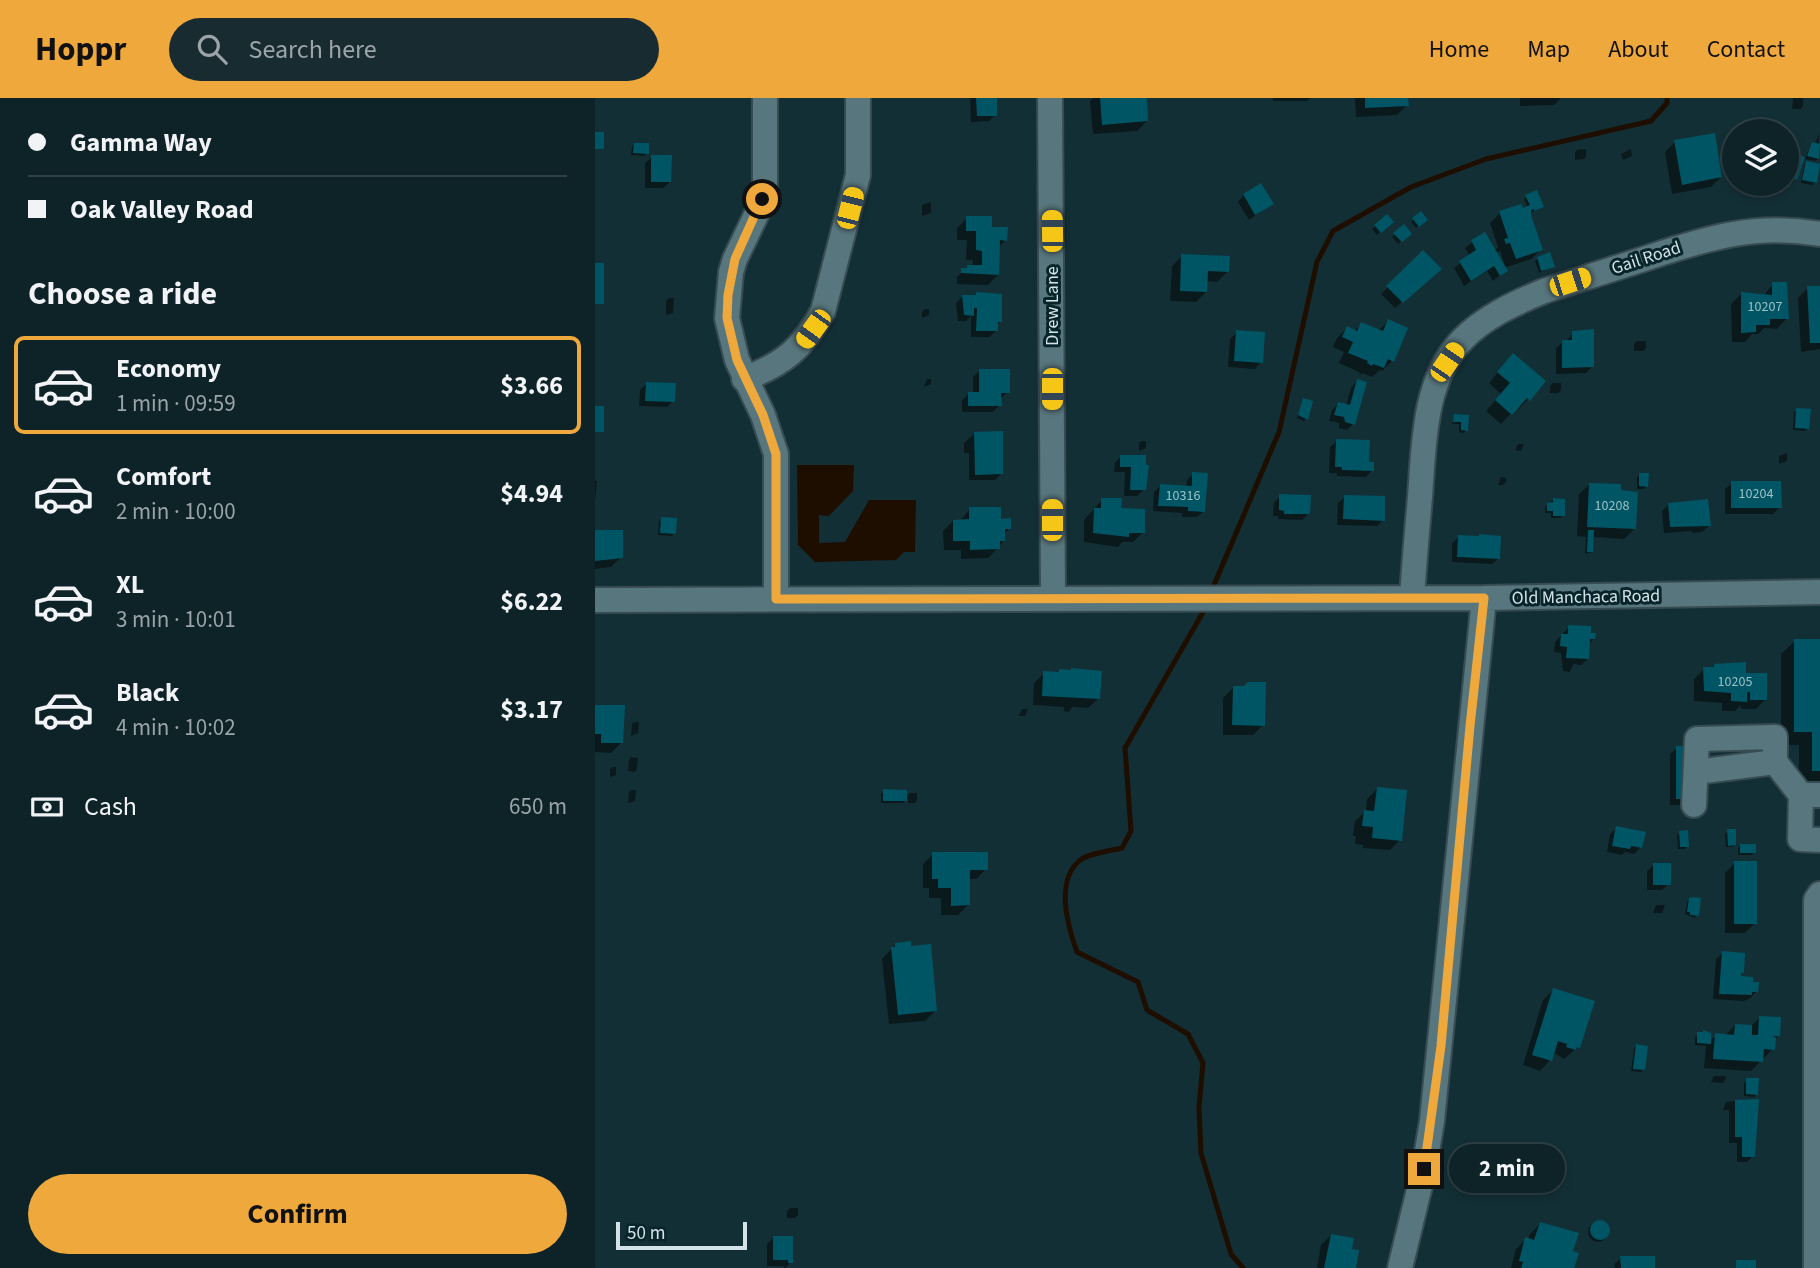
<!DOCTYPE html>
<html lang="en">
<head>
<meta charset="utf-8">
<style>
	body { margin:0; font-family:"Source Sans 3",sans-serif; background:#172b30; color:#f1f3f6; height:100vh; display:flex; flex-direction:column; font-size:26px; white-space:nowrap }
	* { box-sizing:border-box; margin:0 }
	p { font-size:23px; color:#9ba4a8 }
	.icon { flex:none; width:38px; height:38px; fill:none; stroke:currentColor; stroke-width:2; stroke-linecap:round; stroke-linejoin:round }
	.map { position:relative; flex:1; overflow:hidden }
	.drawer { display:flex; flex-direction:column; background:#0e2328; width:595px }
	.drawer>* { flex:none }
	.guide { display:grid; align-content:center; height:154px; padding:0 28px; background:#0e2328 }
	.fabs { position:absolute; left:1127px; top:21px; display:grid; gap:14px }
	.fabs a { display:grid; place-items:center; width:77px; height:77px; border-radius:50%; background:#0e2328; box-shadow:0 4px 10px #0003,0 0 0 2px #2e4045; font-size:35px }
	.scale { position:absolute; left:21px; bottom:18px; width:131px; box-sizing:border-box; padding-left:7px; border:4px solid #d3e3e7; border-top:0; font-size:19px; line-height:24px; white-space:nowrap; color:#d3e3e7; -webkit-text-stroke:5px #08252c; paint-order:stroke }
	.end { position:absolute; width:32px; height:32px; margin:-16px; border:9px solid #eea83c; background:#111; box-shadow:0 0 0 4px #111 }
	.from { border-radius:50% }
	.bubble { position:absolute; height:49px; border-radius:24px; background:#0e2328; box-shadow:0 4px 10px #0003,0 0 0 2px #2e4045; font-size:23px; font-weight:700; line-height:49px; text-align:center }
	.car { position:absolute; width:21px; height:42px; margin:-21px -10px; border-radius:9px; box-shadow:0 0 5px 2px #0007; background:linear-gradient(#f5c518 24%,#345 0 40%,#f5c518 0 76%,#345 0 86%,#f5c518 0) }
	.guide b { display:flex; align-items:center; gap:24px; height:66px; font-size:26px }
	.guide b+b { border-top:2px solid #2e4045 }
	.guide i { width:18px; height:18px; background:#f1f3f6 }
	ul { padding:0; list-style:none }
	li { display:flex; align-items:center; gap:21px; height:98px; margin:0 14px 10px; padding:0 14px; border:4px solid transparent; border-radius:10px }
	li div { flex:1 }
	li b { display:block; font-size:26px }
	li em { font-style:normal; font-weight:700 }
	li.selected { border-color:#eea83c }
	li>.icon { width:63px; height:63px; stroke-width:1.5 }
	h2 { padding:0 28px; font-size:32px; line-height:84px }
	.pay { display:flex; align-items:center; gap:18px; height:77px; padding:0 28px; font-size:26px }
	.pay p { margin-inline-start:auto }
	.cta { display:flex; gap:14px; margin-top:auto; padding:14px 28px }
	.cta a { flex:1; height:80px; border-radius:42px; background:#eea83c; color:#111; font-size:28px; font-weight:700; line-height:80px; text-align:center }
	header { display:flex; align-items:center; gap:42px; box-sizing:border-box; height:98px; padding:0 35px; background:#eea83c; color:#111 }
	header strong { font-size:33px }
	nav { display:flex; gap:38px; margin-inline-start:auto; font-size:24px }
	.search { width:490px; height:63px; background:#172b30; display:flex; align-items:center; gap:18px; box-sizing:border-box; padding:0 24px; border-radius:38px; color:#9ba4a8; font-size:26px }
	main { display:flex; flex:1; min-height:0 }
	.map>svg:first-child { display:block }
	.water { fill:#1e0e00 }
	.shadow { fill:#0007; fill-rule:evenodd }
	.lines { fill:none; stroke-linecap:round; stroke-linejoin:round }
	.stream { stroke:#1e0e00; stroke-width:5 }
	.building { fill:#005564 }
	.minor-casing { stroke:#374c52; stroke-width:28 }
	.minor { stroke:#58767d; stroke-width:24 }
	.route { stroke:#eea83c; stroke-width:9 }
	.labels { text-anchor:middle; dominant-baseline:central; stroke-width:6; stroke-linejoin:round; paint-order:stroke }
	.number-label { font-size:14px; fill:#9ec0c6 }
	.street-label { font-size:18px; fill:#d3e3e7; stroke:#08252c }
</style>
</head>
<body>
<header>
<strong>Hoppr</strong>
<div class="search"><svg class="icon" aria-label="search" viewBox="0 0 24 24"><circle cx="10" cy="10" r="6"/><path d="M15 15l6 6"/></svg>Search here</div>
<nav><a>Home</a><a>Map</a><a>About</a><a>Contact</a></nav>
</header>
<main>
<section class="drawer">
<div class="guide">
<b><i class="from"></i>Gamma Way</b>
<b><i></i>Oak Valley Road</b>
</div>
<h2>Choose a ride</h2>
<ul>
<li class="selected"><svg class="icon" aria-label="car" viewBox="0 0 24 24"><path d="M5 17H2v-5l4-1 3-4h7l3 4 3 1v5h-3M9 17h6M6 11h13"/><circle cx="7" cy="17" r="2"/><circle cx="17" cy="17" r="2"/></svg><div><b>Economy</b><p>1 min · 09:59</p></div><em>$3.66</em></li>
<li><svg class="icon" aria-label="car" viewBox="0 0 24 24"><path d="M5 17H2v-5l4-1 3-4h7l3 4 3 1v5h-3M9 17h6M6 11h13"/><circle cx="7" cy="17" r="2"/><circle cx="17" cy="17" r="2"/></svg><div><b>Comfort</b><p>2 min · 10:00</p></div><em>$4.94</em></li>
<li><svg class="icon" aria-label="car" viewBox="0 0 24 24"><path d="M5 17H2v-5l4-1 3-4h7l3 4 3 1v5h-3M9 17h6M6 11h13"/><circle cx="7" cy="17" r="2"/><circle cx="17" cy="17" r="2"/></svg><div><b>XL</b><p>3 min · 10:01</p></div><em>$6.22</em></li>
<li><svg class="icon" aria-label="car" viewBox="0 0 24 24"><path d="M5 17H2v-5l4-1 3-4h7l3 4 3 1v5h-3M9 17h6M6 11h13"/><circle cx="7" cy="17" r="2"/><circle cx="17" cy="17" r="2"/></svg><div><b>Black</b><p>4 min · 10:02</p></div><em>$3.17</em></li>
</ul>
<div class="pay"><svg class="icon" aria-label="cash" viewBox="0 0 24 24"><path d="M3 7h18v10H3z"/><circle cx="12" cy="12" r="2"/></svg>Cash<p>650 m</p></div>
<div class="cta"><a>Confirm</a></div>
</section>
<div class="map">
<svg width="1225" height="1170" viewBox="0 0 1225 1170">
	<rect width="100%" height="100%" fill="#132f36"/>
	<path class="water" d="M202 367H259L258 393 234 418 224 417V445L250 444 274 402H321L320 454H309L301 462 220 464 203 447Z"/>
	<path class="shadow" d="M375 0H400V17L394 23 376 24Z
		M498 0H550L552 23 542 33 498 36 495 3Z
		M678 0H715L712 3H678Z
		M760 0H812V7L802 17 761 19Z
		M925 0H966L959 7 925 8Z
		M1198 0H1208V8L1206 11H1197Z
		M1224 35 1223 61 1220 63 1210 61 1215 49 1220 47Z
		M1080 44 1126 79 1116 89 1077 96 1070 54Z
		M39 46 52 55 49 58 36 57 37 49Z
		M991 51V59L989 61 980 62V55L982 52Z
		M1036 51 1037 58 1028 62 1026 56Z
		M1192 55 1207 60 1201 81 1195 87 1189 86H1192Z
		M57 59 75 84 68 90H50V65Z
		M1211 65 1220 84 1217 87 1206 85 1209 68Z
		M649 97 676 106 654 122 643 104Z
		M931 99 944 111 935 115 946 151 936 161 909 170 911 173 898 183 892 173 869 188 859 170 875 158 870 150 889 136 899 153 903 149 895 125 905 115 933 110 929 101ZM905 153 910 169 900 155Z
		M336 104V115L327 118V107Z
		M826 115 830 121 821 130 816 124Z
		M791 118 797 124 782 137 777 131Z
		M372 120 395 130 411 142 403 149V177L393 187 362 186V179L372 169H377L378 162H371L372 142H362V130Z
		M809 128 815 135 803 146 797 139Z
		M828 154 838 177 800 210 786 196Z
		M587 158 632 174 622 184 611 183V194L601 204 575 203 577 168Z
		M943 161 958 168 944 175 940 163Z
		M1178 186 1192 220 1182 231 1169 230 1163 236H1157L1150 244H1137L1136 206 1146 196 1168 198Z
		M1213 190H1225V251L1206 254 1203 200Z
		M382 195 405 224 401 228V233L394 239H376V218L371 223H363L361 205 368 198 378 199Z
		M74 200H79L78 215 71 217V203Z
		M330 211H334V217L327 220V214Z
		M793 223 797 263 787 273 785 272 777 279 767 275 765 277 764 274 744 265 749 254 738 249 742 240 752 230 759 233 767 226 783 233Z
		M642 234 666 264 660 271 633 269 635 241Z
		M978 235 997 269 991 275 961 276V250L968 244H971Z
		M1042 243H1051V250L1048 253H1039V246Z
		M909 267 949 283 924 311 921 310 906 326 891 313 906 296 894 285Z
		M384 273 413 294 405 301V307L398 314H367V303L373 296H378V279Z
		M332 281H336V286L329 289Z
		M762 283 758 326 752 332 744 330V325L734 323 737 312 743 306 751 308 756 290Z
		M958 285H966V292L963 295H955V288Z
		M51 286 78 303 72 309 44 308 45 292Z
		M708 302 711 321 709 323 702 320Z
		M1202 312 1213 330 1210 333 1198 332 1199 314Z
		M860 318 872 319 871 332 869 335 864 334V326H857Z
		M380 335 406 376 400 382H374V355H369V345Z
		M547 343H551V350L544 353V345Z
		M742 343 777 372 771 379 742 378V375H734L735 349Z
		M923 346H929L926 353 920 352Z
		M1192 355V363L1184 366V358Z
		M526 358 549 359V391L542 398H529L530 374H519L520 365Z
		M598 376 609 413 602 419H587V415L558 413 559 394 565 388 591 390 592 382Z
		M1044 377 1052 388 1049 391H1042V379Z
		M906 379 911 380V384L908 387H903Z
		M0 383H2L0 403Z
		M1137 385 1185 409 1178 416H1130V391Z
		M995 386 1039 431 1029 441 997 439V454L990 456 991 439 982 438 984 396Z
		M685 398 713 416 707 422 683 421V418H678L679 405Z
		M750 399 788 422 782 428 742 427 743 405Z
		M507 402 525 412 548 434 538 444H527L523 449 489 444V422Z
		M958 402 968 417 965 420H956V415H950V409Z
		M1074 406 1114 428 1107 434 1097 435V433L1069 435 1067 413Z
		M375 411 405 422 415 430 408 437 409 442 403 450 393 460 366 461V452H349L348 433 358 423H365Z
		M66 421 79 435 77 438 63 437 64 424Z
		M0 433 26 459 16 469 0 471Z
		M864 439 904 460 897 466 857 464V445Z
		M974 529 994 536 999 541 993 546V561L986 567 978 566 975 574 968 573 966 555 959 554 960 544Z
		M1200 543H1225V686H1204V647H1186V556Z
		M1119 567 1150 577 1171 601 1161 611H1146V607L1140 613H1127V605L1099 603V581L1109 571H1116Z
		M449 575 504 600 493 610 477 609 474 614 469 613V609L438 607 439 585Z
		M638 590H649L668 627 658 637H628V600Z
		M0 609 26 645 16 655 0 654Z
		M427 611H433L430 618H424Z
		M39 624H44L43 635 36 638 37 626Z
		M1082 650 1088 707H1075V656Z
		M36 659 43 660 42 671 40 674 33 673 34 662Z
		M18 669H21V677L15 679V671Z
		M782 691 805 742 795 752 768 750V747L760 746 761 738H758L760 723 771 713 772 701Z
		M37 692H41L40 703 33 705 34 694Z
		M289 693 310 700 315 695H322V702L320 705H313V700L308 705H286V696Z
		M1022 730 1046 749 1039 756 1030 754 1027 757 1012 754 1015 736Z
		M1133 733 1140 746 1137 749H1131L1130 736Z
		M1085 735 1092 748 1090 751H1083L1082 737Z
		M1146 748 1159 754 1157 757H1143V750Z
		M338 756 391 771 381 781H373V807L363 817H346V800H334V790H328V766Z
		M1140 765 1160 825 1150 835H1130V775Z
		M1059 767 1074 786 1067 792H1052V773Z
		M1095 801 1102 817 1100 820 1090 816 1092 804Z
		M1061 807H1070L1067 815H1058Z
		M301 846 340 913 330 923 294 926 287 861Z
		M1128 855 1144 877 1161 894 1155 900 1149 903 1118 901 1121 861Z
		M958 892 983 949 969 961 958 954 955 962 945 973 928 967 948 902Z
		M1164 920 1183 938 1179 942 1178 951 1156 973 1109 970 1111 948 1100 947V939L1103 936 1114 944 1121 937 1130 938 1140 927 1155 929Z
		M1041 948 1049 971 1046 974 1036 973 1039 951Z
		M1119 978H1131L1130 982 1128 985 1116 984Z
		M1152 982 1162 996 1159 999 1149 998V985Z
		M1141 1003 1158 1058 1152 1064H1142V1045H1134V1012H1128L1131 1004Z
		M195 1110H203V1117L200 1120H192V1113Z
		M993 1134a10 10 0 1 1 20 0a10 10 0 1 1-20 0Z
		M945 1126 976 1154 978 1170H916L921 1151 931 1141 933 1142 935 1136Z
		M736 1137 755 1152 759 1170H722L726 1147Z
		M178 1140 196 1164 190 1170 188 1168H172V1146Z
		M1026 1160 1059 1170H1020L1019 1166Z"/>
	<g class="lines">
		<path class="stream" d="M619 487 684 334 722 164 738 133 816 89 891 61 1056 23 1072 5V0
			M611 509 530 650 536 733 527 750C515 753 493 755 484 763 460 784 473 829 482 854L543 884 552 912 593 936 608 965 604 1009 606 1055 636 1156 648 1170"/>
	</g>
	<path class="building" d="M381 0H402V18H382Z
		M505 0H552L553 23 507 27Z
		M770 0H813L814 8 770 10Z
		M0 34H9V51H0Z
		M1120 35 1127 79 1087 87 1079 42Z
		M1217 44 1225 46 1224 61 1212 58Z
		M39 45H54V56L38 55Z
		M1192 53 1210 59 1202 82 1192 79Z
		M56 57H77L76 84H56Z
		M1211 63 1225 66 1222 85 1207 82Z
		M666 85 679 106 660 117 648 96Z
		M942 92 949 109 939 113V111L936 112V117L948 152 921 161 915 145 911 146 909 141 913 140 904 113 926 106 928 110 935 107 930 97Z
		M826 113 833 122 824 129 817 120Z
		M792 116 799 124 786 135 779 127Z
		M371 118H397V129H413L412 143 405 142 404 177 366 175V170H372V167H387V153L381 152V133H371Z
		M809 126 817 136 807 144 798 135Z
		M890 134 913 173 905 178 899 168 876 183 864 163 881 152 876 142Z
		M828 152 847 171 808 205 791 188Z
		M955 154 960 169 946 173 942 159Z
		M586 156 635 158 634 174 613 173 612 194 585 193Z
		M0 165H9V206H0Z
		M1177 184H1192L1194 221H1175V227H1161V234L1146 235V194L1177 197Z
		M1212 188H1225V245H1215Z
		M381 194 407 196V224H403V233H381L382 210H379V218L369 217 367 197H381Z
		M793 221 813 230 799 264 793 261 789 270 778 266 777 268 772 265 773 263 753 255 758 244 747 239 752 228 762 233 766 224 788 233Z
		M999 231V269L967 270V242H977V233Z
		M641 232 670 234 668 265 639 263Z
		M918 255 951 283 935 303 932 300 917 317 900 302 915 285 902 274Z
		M384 271H415V295H406L407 308H373V294H384Z
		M762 281 772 284 760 327 750 324 749 319 739 317 743 304 755 307Z
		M51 284 81 285 80 304 50 303Z
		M708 300 718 303 713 322 703 317Z
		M0 308H9V334H0Z
		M1201 310 1216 311 1214 331 1200 330Z
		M859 316 874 317 873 333 866 332V324H858Z
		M408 333V376L380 377 379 334Z
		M741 341 775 342 774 364H779V373L747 372V369H740Z
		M525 357H551V367H554L551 392H535L536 369H525Z
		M597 374 613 375 610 414 593 413V409L563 408 565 386 597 388Z
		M1044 375H1054L1053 389 1044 388Z
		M1136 383H1186L1187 410H1136Z
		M994 385 1026 386V392L1043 394 1041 431 992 429Z
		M684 396 716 397 715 416H689V413L684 412Z
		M749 397 790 398V423L748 421Z
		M506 400H527L526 410 550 411V435H534V439L498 435 499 410H506Z
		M958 400 970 401V418H958V413H952V405L958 404Z
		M1113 401 1116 428 1075 429 1073 405Z
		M374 409H406V421L416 420V431H410V443H405V451L375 452V443H358V422L374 421Z
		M66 419 82 420 81 436 65 435Z
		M0 432H28V460L0 463Z
		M993 432H999L998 454H992Z
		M884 436 906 438 905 461 862 459 863 437 884 438Z
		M973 527 996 528V535H1001L1000 541H995L994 561 971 560 972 549 965 548 966 536H973Z
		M1199 541H1225V673H1217V634H1199Z
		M1151 564V575H1172V602H1155V594H1152V604L1136 603V595L1109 593 1108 569H1119V566Z
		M476 570 507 573 505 601 447 598 448 573 464 574V571L476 572Z
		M653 584H671L670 628 637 627 638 588H649Z
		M0 607H30L28 645H6V636H0Z
		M1081 648H1096V701H1081Z
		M782 689 812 692 807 743 777 740 778 729 767 728 769 712 779 713Z
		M288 691 312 692V703H288Z
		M1021 728 1051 734 1047 750 1036 748 1035 751 1017 748Z
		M1132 731H1141V747L1133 748Z
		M1093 732 1094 749H1085L1084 733Z
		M1145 746H1161V755H1145Z
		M337 754H393V772H375V807L356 808V790H343V781H337Z
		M1139 763H1162V826H1139Z
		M1058 765H1076V787H1058Z
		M1098 799 1106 800 1104 818 1095 817V814H1092L1094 800Z
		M316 843V848L336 846 342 913 303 917 296 849H300V845Z
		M1127 853 1150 855 1149 875H1146V878L1158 879V884H1164L1163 894H1157V897L1124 896Z
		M958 890 1000 903 985 950 982 949 981 952 971 949 972 946 963 943 957 963 937 957Z
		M1164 918 1186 919 1185 938H1178L1181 940 1180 952 1169 951 1168 964 1118 961 1120 935 1139 937 1140 926 1157 927V937H1163Z
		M1108 932 1116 935V946L1102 945V934H1108Z
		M1041 946 1053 948 1050 972 1038 971Z
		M1151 980H1164L1163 997 1151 996Z
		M1164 1001 1160 1059H1147V1039H1140V1002Z
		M995 1132a10 10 0 1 1 20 0a10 10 0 1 1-20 0Z
		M945 1124 984 1135 978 1153 984 1155 979 1170H926L928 1164 924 1163 930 1139 939 1142Z
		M736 1136 759 1140 757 1151 764 1152 761 1170H729Z
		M178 1138H198V1165H193V1162H178Z
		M1025 1158H1060V1170H1026Z
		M1141 1162H1161V1170H1141Z"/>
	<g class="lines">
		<defs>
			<path id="minor" d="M170 0V89L163 113 140 161 136 174 132 220 142 262 168 317 181 356V501
				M455 0 458 500
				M149 281C189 266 208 250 228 213L263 77V0
				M817 500C819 467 822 433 825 399 829 347 828 283 867 242 889 219 920 205 949 193 983 182 1017 171 1052 160 1112 140 1160 125 1225 136
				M0 502 889 500 1225 494
				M1101 674 1180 664 1206 697H1225
				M1206 697 1205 741 1225 742
				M1099 707 1102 641 1180 639V664
				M805 1170 829 1071 837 1023 889 500
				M1221 1170V802L1225 796"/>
		</defs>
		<use href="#minor" class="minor-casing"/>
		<use href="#minor" class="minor"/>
	</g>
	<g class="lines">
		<path class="route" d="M167 101 140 161 133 197 132 220 142 262 168 317 181 356V501L889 500 875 628 846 948 829 1071"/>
	</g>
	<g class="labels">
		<g class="number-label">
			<text x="1170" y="209">10207</text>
			<text x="1161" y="396">10204</text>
			<text x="588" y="398">10316</text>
			<text x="1017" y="408">10208</text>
			<text x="1140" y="584">10205</text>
		</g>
		<g class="street-label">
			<text transform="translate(1051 160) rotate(-18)">Gail Road</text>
			<text transform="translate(457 208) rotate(-90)">Drew Lane</text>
			<text transform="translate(991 499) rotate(-1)">Old Manchaca Road</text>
		</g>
	</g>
</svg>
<div class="fabs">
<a><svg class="icon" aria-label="layers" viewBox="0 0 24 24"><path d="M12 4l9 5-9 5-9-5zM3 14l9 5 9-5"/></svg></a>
</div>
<div class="scale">50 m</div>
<i class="end from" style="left:167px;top:101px"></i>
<i class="end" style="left:829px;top:1071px"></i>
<div class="bubble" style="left:854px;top:1046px;width:116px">2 min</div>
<i class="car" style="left:255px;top:110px;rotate:14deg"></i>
<i class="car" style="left:457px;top:133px;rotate:359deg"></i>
<i class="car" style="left:975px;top:184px;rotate:72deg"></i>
<i class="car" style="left:218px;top:231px;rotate:216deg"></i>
<i class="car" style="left:852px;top:264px;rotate:34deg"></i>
<i class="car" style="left:457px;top:291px;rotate:180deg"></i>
<i class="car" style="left:457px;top:422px;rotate:0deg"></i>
</div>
</main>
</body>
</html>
